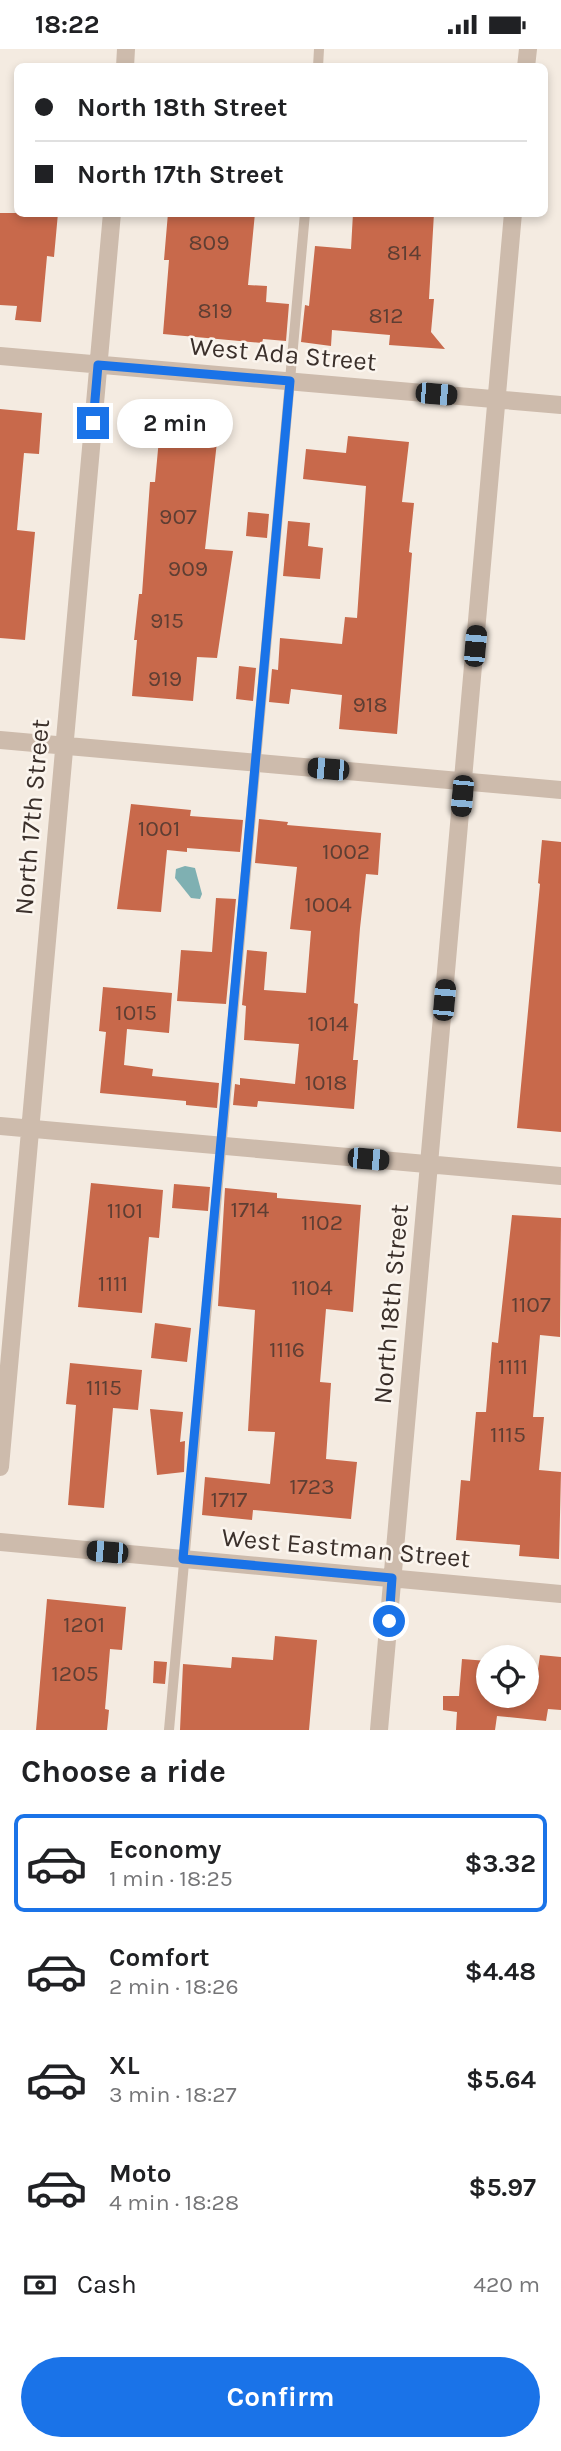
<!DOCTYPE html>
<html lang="en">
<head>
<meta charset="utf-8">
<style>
	body { margin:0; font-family:Karla,sans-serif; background:#f2f2f2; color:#202124; height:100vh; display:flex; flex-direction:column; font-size:26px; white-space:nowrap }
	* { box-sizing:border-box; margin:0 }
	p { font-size:23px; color:#757577 }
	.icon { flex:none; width:38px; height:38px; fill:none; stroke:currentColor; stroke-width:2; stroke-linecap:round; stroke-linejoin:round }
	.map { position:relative; height:1681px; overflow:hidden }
	.drawer { display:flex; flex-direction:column; background:#fff; flex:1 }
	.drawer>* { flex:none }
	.banner { position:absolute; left:14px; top:14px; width:534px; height:154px; border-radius:10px; box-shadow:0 4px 10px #0003; display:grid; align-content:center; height:154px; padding:0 21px; background:#fff }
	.fabs { position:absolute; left:476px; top:1596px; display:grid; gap:14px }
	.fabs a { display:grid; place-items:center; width:63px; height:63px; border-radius:50%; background:#fff; box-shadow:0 4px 10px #0003; font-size:35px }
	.end { position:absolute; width:32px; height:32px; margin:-16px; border:9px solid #1a73e8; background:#fff; box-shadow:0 0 0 4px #fff }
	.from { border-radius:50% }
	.bubble { position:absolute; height:49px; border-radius:24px; background:#fff; box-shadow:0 4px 10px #0003; font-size:23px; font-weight:700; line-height:49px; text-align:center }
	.car { position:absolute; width:21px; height:42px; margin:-21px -10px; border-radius:9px; box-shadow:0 0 5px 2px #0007; background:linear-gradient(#222 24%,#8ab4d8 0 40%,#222 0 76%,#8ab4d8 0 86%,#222 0) }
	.banner b { display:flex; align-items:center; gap:24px; height:66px; font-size:26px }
	.banner b+b { border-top:2px solid #e0e0e0 }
	.banner i { width:18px; height:18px; background:#202124 }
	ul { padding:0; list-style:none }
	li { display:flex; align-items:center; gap:21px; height:98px; margin:0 14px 10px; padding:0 7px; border:4px solid transparent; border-radius:10px }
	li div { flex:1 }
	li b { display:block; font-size:26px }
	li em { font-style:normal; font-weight:700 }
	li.selected { border-color:#1a73e8 }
	li>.icon { width:63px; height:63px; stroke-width:1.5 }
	h2 { padding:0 21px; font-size:32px; line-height:84px }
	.pay { display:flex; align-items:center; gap:18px; height:77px; padding:0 21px; font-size:26px }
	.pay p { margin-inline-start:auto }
	.button { display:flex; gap:14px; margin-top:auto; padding:14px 21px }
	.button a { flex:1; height:80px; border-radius:42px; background:#1a73e8; color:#fff; font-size:28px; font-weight:700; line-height:80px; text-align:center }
	.status { display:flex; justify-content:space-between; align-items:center; height:49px; padding:0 35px; background:#fff; direction:ltr }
	.status svg { height:19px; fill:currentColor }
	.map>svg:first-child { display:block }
	.water { fill:#7fb0b2 }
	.building { fill:#c8694b }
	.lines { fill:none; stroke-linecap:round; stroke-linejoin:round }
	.service { stroke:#cdbbac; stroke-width:10 }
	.minor { stroke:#cdbbac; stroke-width:18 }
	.route { stroke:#1a73e8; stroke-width:9 }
	.labels { text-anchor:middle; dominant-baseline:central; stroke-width:5; stroke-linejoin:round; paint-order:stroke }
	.number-label { font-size:23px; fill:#5e3e33 }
	.street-label { font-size:26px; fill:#3b302b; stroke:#fbf5ee }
</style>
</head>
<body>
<div class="status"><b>18:22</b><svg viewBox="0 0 49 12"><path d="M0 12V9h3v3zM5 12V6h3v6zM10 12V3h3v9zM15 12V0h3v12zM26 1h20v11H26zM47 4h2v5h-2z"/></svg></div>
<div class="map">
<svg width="561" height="1681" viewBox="0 0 561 1681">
	<rect width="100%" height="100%" fill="#f4ebe1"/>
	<path class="water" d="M185 817 195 819 202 845 200 850 191 849 175 829 176 820Z"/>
	<path class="building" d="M0 164H58L54 208 47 207 41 273 15 271 17 257 0 256Z
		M168 164H255L248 236 267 237 266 253 289 255 286 292 263 290 262 294 163 285 169 211H164Z
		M353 164H434L429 250H434L431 283 445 300 389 296 390 286 332 281 331 297 301 293 305 256 309 257 315 197 351 200Z
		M0 360 42 364 39 405 24 404 17 481 35 483 25 591 0 589Z
		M160 379 218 384 205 500 233 502 217 609 197 608 193 652 132 647 137 591H134L139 545H142L150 433H155Z
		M348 387 409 393 402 453 414 454 409 503 412 504 397 685 339 680 342 646 291 640 289 655 269 653 272 620 278 621 280 589 342 595 345 568 357 569 366 437 303 430 306 400 346 404Z
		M248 463 269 465 267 489 246 487Z
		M288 472 310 474 308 497 323 499 320 530 283 527Z
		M239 617 256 619 253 652 236 650Z
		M131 755 191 761 190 767 243 771 240 803 187 799V803L167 801 161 863 117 860Z
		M259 770 288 773 287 776 381 784 378 826 366 825 360 879 354 954 358 955 353 1011H358L354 1060 258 1052 257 1058 233 1056 235 1035 240 1036V1029L295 1035 299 995 244 991 246 957 242 956 247 901 267 903 264 941 306 944 311 882 290 880 297 818 255 814Z
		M542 791 561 793V1083L517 1079 540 835 538 834Z
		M216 849 236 850 226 955 177 952 181 901 212 903Z
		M103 938 172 944 169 984 127 980 124 1016 153 1020 152 1027 219 1034 217 1059 186 1056V1052L100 1044 106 983 99 982Z
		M91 1134 163 1141 159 1189 149 1188 142 1264 78 1258Z
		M174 1135 210 1138 208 1162 172 1159Z
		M225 1139 277 1144V1149L361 1156 353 1263 326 1260 320 1333 331 1334 326 1410 357 1413 351 1470 253 1461 252 1471 202 1466 205 1428 270 1435 275 1383 248 1382 255 1261 218 1257Z
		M512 1166 561 1169 560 1288 540 1286 533 1368H544L539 1421 561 1423 559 1510 519 1507 520 1496 456 1491 461 1431 470 1432 476 1363H486L492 1293 498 1294Z
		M155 1274 191 1279 187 1313 151 1309Z
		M70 1314 142 1321 138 1361 113 1359 104 1459 68 1456 76 1356 66 1355Z
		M150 1360 183 1363 180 1393 185 1392 184 1423 157 1426Z
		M47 1550 126 1558 122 1601 110 1600 105 1660 109 1661 107 1681H36Z
		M275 1587 317 1591 309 1681H180L183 1615 231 1619 232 1608 273 1611Z
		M540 1606 561 1608V1661L548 1660 546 1672 497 1667 495 1681H456L457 1663 443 1661V1647H459L462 1610 488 1612V1647H527L529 1619 538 1620Z
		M154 1612 167 1613 165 1635 153 1634Z"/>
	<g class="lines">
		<path class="service" d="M318 18 319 0
			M169 1681 305 164"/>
		<path class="minor" d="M125 18 126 0
			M526 18 528 0
			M0 307 561 356
			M0 691 561 741
			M0 1077 561 1127
			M0 1418 112 164
			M0 1493 561 1545
			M379 1681 513 164"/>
	</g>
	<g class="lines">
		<path class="route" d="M93 374 98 316 290 332 183 1510 392 1529 389 1572"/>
	</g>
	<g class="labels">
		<g class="number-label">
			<text x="209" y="193">809</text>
			<text x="404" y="203">814</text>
			<text x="215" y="261">819</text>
			<text x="386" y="266">812</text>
			<text x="178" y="467">907</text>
			<text x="188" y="519">909</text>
			<text x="167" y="571">915</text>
			<text x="165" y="629">919</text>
			<text x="370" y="655">918</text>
			<text x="159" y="779">1001</text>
			<text x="346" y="802">1002</text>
			<text x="328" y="855">1004</text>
			<text x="136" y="963">1015</text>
			<text x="328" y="974">1014</text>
			<text x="326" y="1033">1018</text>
			<text x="250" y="1160">1714</text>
			<text x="125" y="1161">1101</text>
			<text x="322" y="1173">1102</text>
			<text x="113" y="1234">1111</text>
			<text x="312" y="1238">1104</text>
			<text x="531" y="1255">1107</text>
			<text x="287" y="1300">1116</text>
			<text x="513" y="1317">1111</text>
			<text x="104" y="1338">1115</text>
			<text x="508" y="1385">1115</text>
			<text x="312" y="1437">1723</text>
			<text x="229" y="1450">1717</text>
			<text x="84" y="1575">1201</text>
			<text x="75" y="1624">1205</text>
		</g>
		<g class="street-label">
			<text transform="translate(283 305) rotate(5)">West Ada Street</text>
			<text transform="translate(32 768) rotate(-85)">North 17th Street</text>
			<text transform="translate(391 1255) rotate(-85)">North 18th Street</text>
			<text transform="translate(346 1499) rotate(5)">West Eastman Street</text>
		</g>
	</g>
</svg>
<div class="fabs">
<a><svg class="icon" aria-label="locate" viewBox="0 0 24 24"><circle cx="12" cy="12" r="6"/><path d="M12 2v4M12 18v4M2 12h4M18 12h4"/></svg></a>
</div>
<i class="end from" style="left:389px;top:1572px"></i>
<i class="end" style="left:93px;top:374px"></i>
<div class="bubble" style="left:117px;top:350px;width:116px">2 min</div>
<i class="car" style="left:436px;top:345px;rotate:95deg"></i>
<i class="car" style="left:475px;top:597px;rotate:5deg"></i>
<i class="car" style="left:328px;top:720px;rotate:275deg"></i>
<i class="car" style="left:462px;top:747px;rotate:185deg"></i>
<i class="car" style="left:444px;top:951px;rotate:5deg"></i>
<i class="car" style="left:368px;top:1110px;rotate:95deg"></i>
<i class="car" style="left:107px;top:1503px;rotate:275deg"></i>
<div class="banner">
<b><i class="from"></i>North 18th Street</b>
<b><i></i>North 17th Street</b>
</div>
</div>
<section class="drawer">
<h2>Choose a ride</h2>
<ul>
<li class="selected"><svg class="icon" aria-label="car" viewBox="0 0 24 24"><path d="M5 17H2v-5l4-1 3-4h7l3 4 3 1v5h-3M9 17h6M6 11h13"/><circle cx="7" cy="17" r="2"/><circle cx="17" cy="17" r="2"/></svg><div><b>Economy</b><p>1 min · 18:25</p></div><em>$3.32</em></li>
<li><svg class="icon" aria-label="car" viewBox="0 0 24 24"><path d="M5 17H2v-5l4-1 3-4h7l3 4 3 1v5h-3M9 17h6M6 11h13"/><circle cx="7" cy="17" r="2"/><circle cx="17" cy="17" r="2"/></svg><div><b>Comfort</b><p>2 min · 18:26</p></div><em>$4.48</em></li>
<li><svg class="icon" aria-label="car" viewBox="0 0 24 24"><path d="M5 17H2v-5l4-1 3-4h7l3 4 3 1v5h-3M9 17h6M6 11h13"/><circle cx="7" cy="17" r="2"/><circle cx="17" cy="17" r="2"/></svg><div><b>XL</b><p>3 min · 18:27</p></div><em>$5.64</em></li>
<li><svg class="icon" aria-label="car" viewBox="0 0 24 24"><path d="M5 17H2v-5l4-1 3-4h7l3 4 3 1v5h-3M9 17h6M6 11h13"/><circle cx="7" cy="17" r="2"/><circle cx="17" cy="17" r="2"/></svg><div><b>Moto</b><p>4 min · 18:28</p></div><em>$5.97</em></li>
</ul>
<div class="pay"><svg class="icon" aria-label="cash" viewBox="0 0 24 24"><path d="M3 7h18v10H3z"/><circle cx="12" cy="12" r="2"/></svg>Cash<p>420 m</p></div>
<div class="button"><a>Confirm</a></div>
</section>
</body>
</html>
